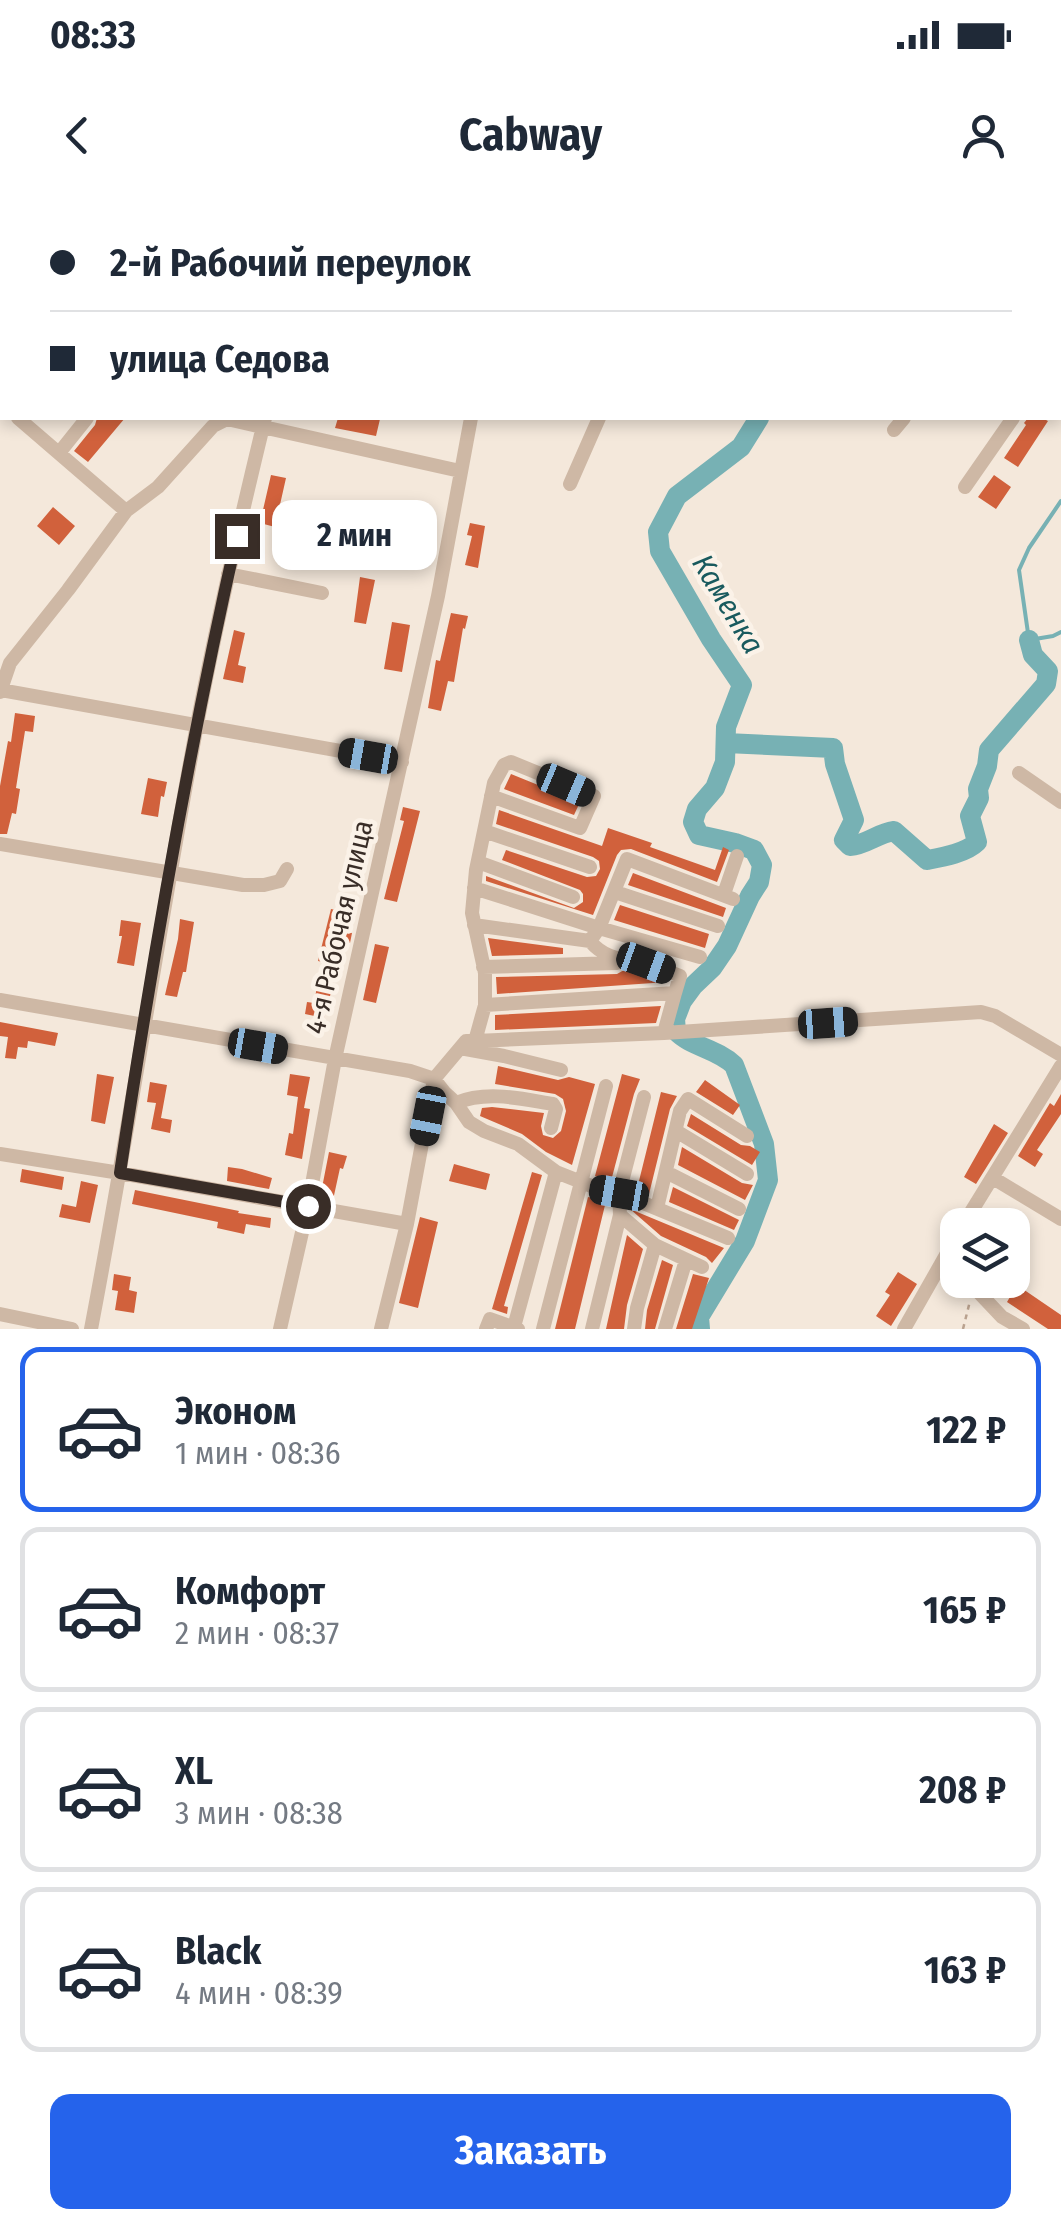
<!DOCTYPE html>
<html lang="ru">
<head>
<meta charset="utf-8">
<style>
	body { margin:0; font-family:"Fira Sans Condensed",sans-serif; background:#f2f2f3; color:#1f2937; height:100vh; display:flex; flex-direction:column; font-size:38px; white-space:nowrap }
	* { box-sizing:border-box; margin:0 }
	p { font-size:32px; color:#747a83 }
	.icon { flex:none; width:55px; height:55px; fill:none; stroke:currentColor; stroke-width:2; stroke-linecap:round; stroke-linejoin:round }
	.map { position:relative; height:1129px; overflow:hidden }
	.drawer { display:flex; flex-direction:column; background:#fff; flex:1 }
	.drawer>* { flex:none }
	.guide { position:absolute; left:0px; top:0px; width:1062px; height:220px; box-shadow:0 5px 15px #0003; display:grid; align-content:center; height:220px; padding:0 50px; background:#fff }
	.fabs { position:absolute; left:940px; top:1008px; display:grid; gap:20px }
	.fabs a { display:grid; place-items:center; width:90px; height:90px; border-radius:20px; background:#fff; box-shadow:0 5px 15px #0003; font-size:50px }
	.end { position:absolute; width:45px; height:45px; margin:-22px; border:12px solid #392d27; background:#fff; box-shadow:0 0 0 5px #fff }
	.from { border-radius:50% }
	.bubble { position:absolute; height:70px; border-radius:20px; background:#fff; box-shadow:0 5px 15px #0003; font-size:32px; font-weight:700; line-height:70px; text-align:center }
	.car { position:absolute; width:30px; height:60px; margin:-30px -15px; border-radius:12px; box-shadow:0 0 8px 2px #0007; background:linear-gradient(#222 24%,#8ab4d8 0 40%,#222 0 76%,#8ab4d8 0 86%,#222 0) }
	.guide b { display:flex; align-items:center; gap:35px; height:95px; font-size:38px }
	.guide b+b { border-top:2px solid #e0e1e3 }
	.guide i { width:25px; height:25px; background:#1f2937 }
	ul { padding:18px 0 0; list-style:none }
	li { display:flex; align-items:center; gap:30px; height:165px; margin:0 20px 15px; padding:0 30px; border:5px solid #e0e1e3; border-radius:20px }
	li div { flex:1 }
	li b { display:block; font-size:38px }
	li em { font-style:normal; font-weight:700 }
	li.active { border-color:#2563eb }
	li>.icon { width:90px; height:90px; stroke-width:1.5 }
	.action { display:flex; gap:20px; margin-top:auto; padding:20px 50px }
	.action a { flex:1; height:115px; border-radius:20px; background:#2563eb; color:#fff; font-size:40px; font-weight:700; line-height:115px; text-align:center }
	.status { display:flex; justify-content:space-between; align-items:center; height:70px; padding:0 50px; background:#fff; direction:ltr }
	.status svg { height:28px; fill:currentColor }
	header { display:flex; justify-content:space-between; align-items:center; height:130px; padding:0 50px; background:#fff; font-size:45px; font-weight:700 }
	.map>svg:first-child { display:block }
	.lines { fill:none; stroke-linecap:round; stroke-linejoin:round }
	.stream { stroke:#77b1b4; stroke-width:4 }
	.river { stroke:#77b1b4; stroke-width:20 }
	.building { fill:#d1613c }
	.path { stroke:#baa28f; stroke-width:2.5; stroke-dasharray:5 5; stroke-linecap:butt }
	.minor { stroke:#ceb8a5; stroke-width:14 }
	.route { stroke:#392d27; stroke-width:12 }
	.labels { text-anchor:middle; dominant-baseline:central; stroke-width:9; stroke-linejoin:round; paint-order:stroke }
	.street-label { font-size:28px; fill:#392d27; stroke:#fbf2e8 }
	.water-label { font-size:30px; font-style:italic; fill:#195a5e; stroke:#fbf2e8 }
</style>
</head>
<body>
<div class="status"><b>08:33</b><svg viewBox="0 0 49 12"><path d="M0 12V9h3v3zM5 12V6h3v6zM10 12V3h3v9zM15 12V0h3v12zM26 1h20v11H26zM47 4h2v5h-2z"/></svg></div>
<header><svg class="icon" aria-label="back" viewBox="0 0 24 24"><path d="M15 5l-7 7 7 7"/></svg>Cabway<svg class="icon" aria-label="person" viewBox="0 0 24 24"><circle cx="12" cy="8" r="4"/><path d="M4 21q1-7 8-7t8 7"/></svg></header>
<div class="map">
<svg width="1061" height="1129" viewBox="0 0 1061 1129">
	<rect width="100%" height="100%" fill="#f4e8db"/>
	<g class="lines">
		<path class="stream" d="M1061 301 1029 348 1019 370 1029 440 1053 436 1061 432"/>
		<path class="river" d="M818 2 820 0
			M726 543 833 548 835 564 854 620 844 640 850 646C866 645 878 633 894 631L927 660C943 657 966 653 977 642L970 616 979 598 978 589 987 566 989 550 1046 484 1048 471 1033 455 1029 440
			M700 1129 699 1117 745 1041 768 980 764 944 734 865C716 848 691 847 676 831L675 819 682 801 693 786 712 768 727 746 750 696 759 682 762 665 754 650 735 643 699 635 693 622 697 609 715 588 725 562 726 527 742 485 711 439 660 351 658 332 677 296 741 247 759 218"/>
	</g>
	<path class="building" d="M97 218H125L88 262 74 251 95 225Z
		M338 218H376L380 219 376 236 335 228Z
		M1028 218H1042L1048 221 1018 267 1004 258 1026 225 1024 223Z
		M271 275 286 278 275 327 260 323Z
		M994 275 1011 287 996 309 978 297Z
		M53 307 75 326 59 345 37 326Z
		M411 321 430 324 422 368 410 366 415 337 408 336Z
		M470 323 485 326 478 368 465 365 472 336 467 335Z
		M360 377 375 380 366 424 354 422Z
		M451 413 468 416 465 429 463 428 454 482 448 481 441 511 428 508 436 460 440 461Z
		M392 422 410 425 402 472 384 469Z
		M234 430 245 433 238 465 246 467 243 483 223 479Z
		M15 513 35 516 33 532 25 531 16 588 20 589 16 614 12 613 7 634H0V586L8 541 11 542Z
		M511 574 580 602 574 615 504 589Z
		M148 578 167 582 164 597 161 596 158 617 141 614Z
		M403 607 420 611 397 702 384 699 404 621 400 620Z
		M499 610 602 646 608 628 652 643 650 647 715 670 723 647 729 650 717 682 631 649 621 650 617 655 593 715 486 681V676L574 708 583 702V694L580 690 502 660 506 650 587 677 596 676 600 669 599 661 593 657 496 624Z
		M633 673 726 708 723 717 628 685Z
		M620 705 709 734 705 748 614 720Z
		M331 709 348 713 344 732 352 733 350 743 341 741 337 765 318 761Z
		M180 719 194 722 186 772H183L177 797 165 795 178 739Z
		M121 720 141 723 134 766 117 763 122 736H119Z
		M488 738 563 748V754L492 756Z
		M375 744 389 747 376 803 363 800Z
		M624 770 646 774 667 782 497 794 496 777 617 774Z
		M318 781 333 785 324 818 305 814 307 802 314 803Z
		M661 806 656 823 495 830V815Z
		M0 822 58 833 55 846 28 841 27 848 18 847 16 859 5 858 8 837 0 836Z
		M498 866 558 880 569 877 595 884 572 965 546 952 522 934 480 916 482 908 492 907 544 913 541 926 543 935 553 938 561 931 566 911 563 899 555 894 495 884Z
		M97 874 114 877 105 924 91 921Z
		M290 874 310 877 304 908 310 909 302 959 285 955 289 933 293 934 298 897 287 895Z
		M622 874 640 879 634 894 611 981 595 976Z
		M705 880 740 905 733 915 696 892Z
		M150 882 167 885 161 918 172 920 170 933 151 929 156 903 147 902Z
		M661 892 677 896 670 909 649 994 637 989Z
		M1061 894V914L1037 950 1043 954 1035 967 1018 956 1050 903 1054 906Z
		M691 914 741 945 750 946 760 952 752 965 687 926Z
		M994 924 1008 933 976 984 964 977Z
		M682 947 742 983 753 985 745 1000 678 965Z
		M329 952 347 956 343 969 340 968 333 1000 320 998Z
		M454 964 490 974 486 990 449 981Z
		M228 967 242 969 272 978 269 989 227 981Z
		M22 969 64 977 62 990 20 982Z
		M532 972 542 975 504 1106 508 1107 507 1114 492 1109Z
		M81 981 98 985 90 1023 59 1017 62 1004 76 1007Z
		M673 987 739 1020 734 1030 669 1002Z
		M135 990 239 1011 238 1013 271 1018 270 1028 246 1024 244 1034 217 1028 218 1022 132 1004Z
		M588 997 606 1001 575 1129H555Z
		M630 1009 724 1048 712 1063 706 1057 661 1036Z
		M420 1017 438 1022 418 1108 399 1103Z
		M627 1035 643 1049 627 1105 624 1129H606Z
		M662 1060 673 1065 655 1129H645L647 1110Z
		M898 1072 917 1084 891 1126 876 1116 890 1095 885 1092Z
		M114 1074 131 1077 129 1090 137 1092 134 1113 115 1110 118 1091 112 1090Z
		M693 1074 709 1078 692 1129H676Z
		M1017 1085 1061 1115V1129H1048L1007 1102Z"/>
	<g class="lines">
		<path class="path" d="M963 1129 970 1101"/>
		<path class="minor" d="M616 0 622 2
			M20 2 22 0
			M315 2V0
			M524 2V0
			M700 2 702 0
			M940 2 941 0
			M1050 2 1052 0
			M0 25 2 22
			M0 102 2 104
			M0 144 2 142
			M1060 150 1061 149
			M0 202 2 204
			M18 218 126 311
			M894 230 904 218
			M59 253 87 218
			M570 284 599 218
			M965 287 1013 218
			M228 374 322 393
			M0 490 402 562
			M0 492 10 463 68 390 126 311 158 287 213 226 227 219 460 271
			M1019 573 1061 602
			M484 631 590 667
			M0 644 243 685H264L280 681 287 669
			M478 662 573 697
			M474 688 599 728 627 659 733 699
			M615 692 718 726
			M724 694 737 656
			M474 725 590 741 599 728 700 757
			M483 767 617 763
			M0 800 410 871 434 879
			M485 805 675 793 680 776C670 772 660 767 649 764 627 759 606 761 590 741
			M664 833 981 812 995 816 1061 855
			M475 841 664 833 675 793
			M460 848 504 856 561 870
			M434 879 445 893 456 903 469 922 484 931 518 944 556 972 599 989 619 993 728 1038
			M456 903C487 890 522 899 553 904L556 909 551 928
			M676 931 747 974
			M0 954 120 973 407 1024
			M666 972 739 1009
			M993 978 1061 1019
			M657 1008 680 911 688 899 747 936
			M963 1025 1061 866
			M655 1045 702 1067
			M967 1080 1002 1117 1023 1129
			M0 1114 72 1129
			M514 1127 556 972
			M91 1129C129 930 159 729 196 530 216 425 240 321 265 218
			M280 1129 308 1006 335 859 438 396 471 218
			M381 1129 407 1024 434 879 466 841H475L485 805V773L472 713 476 670 494 583 504 565 511 562 594 596 580 628 491 596
			M486 1129 490 1119 518 1129
			M543 1129 606 886
			M592 1129 620 1015
			M634 1129 637 1108 655 1045 620 1015 619 993 644 897
			M665 1129 686 1060
			M904 1129 958 1034"/>
	</g>
	<g class="lines">
		<path class="route" d="M237 336C189 547 152 760 120 973L308 1006"/>
	</g>
	<g class="labels">
		<g class="street-label">
			<text transform="translate(339 727) rotate(-77)">4-я Рабочая улица</text>
		</g>
		<g class="water-label">
			<text transform="translate(728 404) rotate(59)">Каменка</text>
		</g>
	</g>
</svg>
<div class="fabs">
<a><svg class="icon" aria-label="layers" viewBox="0 0 24 24"><path d="M12 4l9 5-9 5-9-5zM3 14l9 5 9-5"/></svg></a>
</div>
<i class="end from" style="left:308px;top:1006px"></i>
<i class="end" style="left:237px;top:336px"></i>
<div class="bubble" style="left:272px;top:300px;width:165px">2 мин</div>
<i class="car" style="left:368px;top:556px;rotate:280deg"></i>
<i class="car" style="left:566px;top:585px;rotate:113deg"></i>
<i class="car" style="left:646px;top:763px;rotate:110deg"></i>
<i class="car" style="left:828px;top:823px;rotate:86deg"></i>
<i class="car" style="left:258px;top:846px;rotate:100deg"></i>
<i class="car" style="left:428px;top:916px;rotate:191deg"></i>
<i class="car" style="left:619px;top:993px;rotate:280deg"></i>
<div class="guide">
<b><i class="from"></i>2-й Рабочий переулок</b>
<b><i></i>улица Седова</b>
</div>
</div>
<section class="drawer">
<ul>
<li class="active"><svg class="icon" aria-label="car" viewBox="0 0 24 24"><path d="M5 17H2v-5l4-1 3-4h7l3 4 3 1v5h-3M9 17h6M6 11h13"/><circle cx="7" cy="17" r="2"/><circle cx="17" cy="17" r="2"/></svg><div><b>Эконом</b><p>1 мин · 08:36</p></div><em>122 ₽</em></li>
<li><svg class="icon" aria-label="car" viewBox="0 0 24 24"><path d="M5 17H2v-5l4-1 3-4h7l3 4 3 1v5h-3M9 17h6M6 11h13"/><circle cx="7" cy="17" r="2"/><circle cx="17" cy="17" r="2"/></svg><div><b>Комфорт</b><p>2 мин · 08:37</p></div><em>165 ₽</em></li>
<li><svg class="icon" aria-label="car" viewBox="0 0 24 24"><path d="M5 17H2v-5l4-1 3-4h7l3 4 3 1v5h-3M9 17h6M6 11h13"/><circle cx="7" cy="17" r="2"/><circle cx="17" cy="17" r="2"/></svg><div><b>XL</b><p>3 мин · 08:38</p></div><em>208 ₽</em></li>
<li><svg class="icon" aria-label="car" viewBox="0 0 24 24"><path d="M5 17H2v-5l4-1 3-4h7l3 4 3 1v5h-3M9 17h6M6 11h13"/><circle cx="7" cy="17" r="2"/><circle cx="17" cy="17" r="2"/></svg><div><b>Black</b><p>4 мин · 08:39</p></div><em>163 ₽</em></li>
</ul>
<div class="action"><a>Заказать</a></div>
</section>
</body>
</html>
